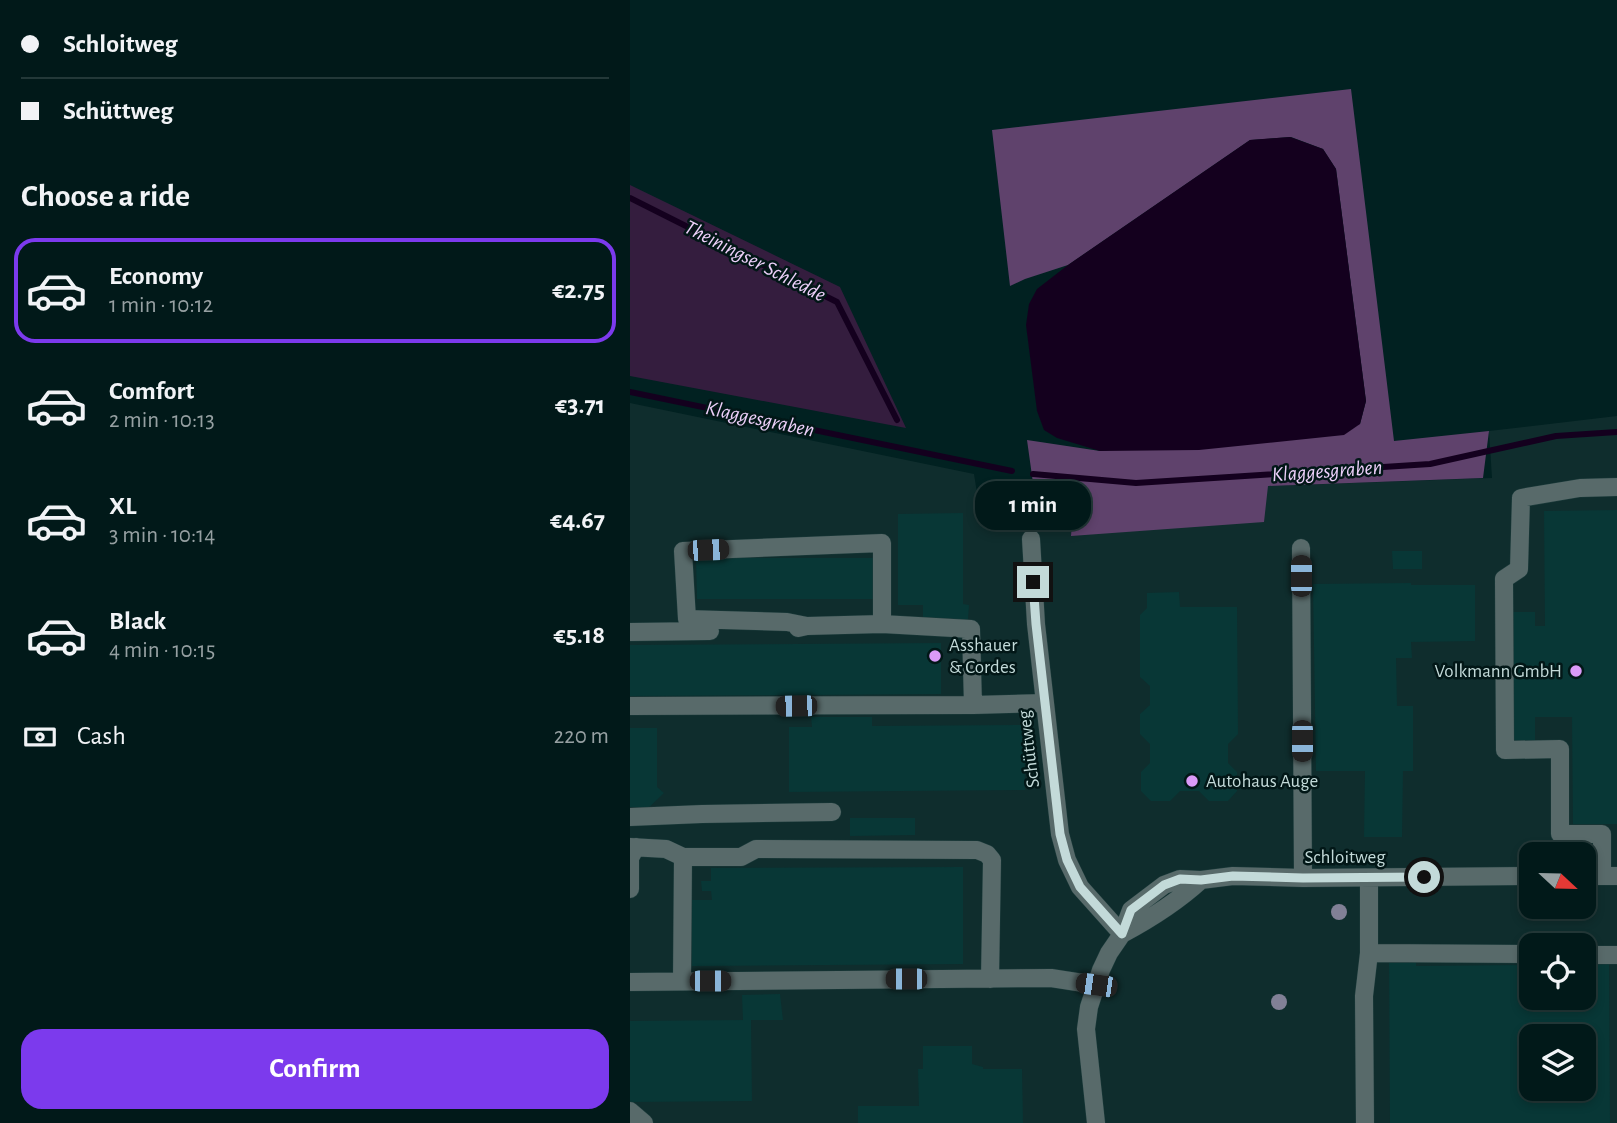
<!DOCTYPE html>
<html lang="en">
<head>
<meta charset="utf-8">
<style>
	body { margin:0; font-family:"Alegreya Sans",sans-serif; background:#0f2626; color:#f1f3f6; height:100vh; display:flex; flex-direction:column; font-size:26px; white-space:nowrap }
	* { box-sizing:border-box; margin:0 }
	p { font-size:23px; color:#96a0a2 }
	.icon { flex:none; width:38px; height:38px; fill:none; stroke:currentColor; stroke-width:2; stroke-linecap:round; stroke-linejoin:round }
	.map { position:relative; flex:1; overflow:hidden }
	.panel { display:flex; flex-direction:column; background:#011919; width:630px }
	.panel>* { flex:none }
	.top-card { display:grid; align-content:center; height:154px; padding:0 21px; background:#011919 }
	.needle { width:46px; rotate:112deg }
	.buttons { position:absolute; left:889px; top:842px; display:grid; gap:14px }
	.buttons a { display:grid; place-items:center; width:77px; height:77px; border-radius:14px; background:#011919; box-shadow:0 4px 10px #0003,0 0 0 2px #233838; font-size:35px }
	.end { position:absolute; width:32px; height:32px; margin:-16px; border:9px solid #c3dad9; background:#111; box-shadow:0 0 0 4px #111 }
	.from { border-radius:50% }
	.bubble { position:absolute; height:49px; border-radius:21px; background:#011919; box-shadow:0 4px 10px #0003,0 0 0 2px #233838; font-size:23px; font-weight:700; line-height:49px; text-align:center }
	.car { position:absolute; width:21px; height:42px; margin:-21px -10px; border-radius:9px; box-shadow:0 0 5px 2px #0007; background:linear-gradient(#222 24%,#8ab4d8 0 40%,#222 0 76%,#8ab4d8 0 86%,#222 0) }
	.top-card b { display:flex; align-items:center; gap:24px; height:66px; font-size:26px }
	.top-card b+b { border-top:2px solid #233838 }
	.top-card i { width:18px; height:18px; background:#f1f3f6 }
	ul { padding:0; list-style:none }
	li { display:flex; align-items:center; gap:21px; height:105px; margin:0 14px 10px; padding:0 7px; border:4px solid transparent; border-radius:21px }
	li div { flex:1 }
	li b { display:block; font-size:26px }
	li em { font-style:normal; font-weight:700 }
	li.on { border-color:#7c3aed }
	li>.icon { width:63px; height:63px; stroke-width:1.5 }
	h2 { padding:0 21px; font-size:32px; line-height:84px }
	.pay { display:flex; align-items:center; gap:18px; height:77px; padding:0 21px; font-size:26px }
	.pay p { margin-inline-start:auto }
	.button { display:flex; gap:14px; margin-top:auto; padding:14px 21px }
	.button a { flex:1; height:80px; border-radius:21px; background:#7c3aed; color:#fff; font-size:28px; font-weight:700; line-height:80px; text-align:center }
	main { display:flex; flex:1; min-height:0 }
	.map>svg:first-child { display:block }
	.built { fill:#0f2d2d; fill-rule:evenodd }
	.green { fill:#341d3e }
	.forest { fill:#5f426c }
	.water { fill:#14001e }
	.lines { fill:none; stroke-linecap:round; stroke-linejoin:round }
	.stream { stroke:#14001e; stroke-width:6 }
	.building { fill:#083736; fill-rule:evenodd }
	.minor-casing { stroke:#1c3b3b; stroke-width:19 }
	.minor { stroke:#586a6a; stroke-width:18 }
	.tree { fill:#818096 }
	.route { stroke:#c3dad9; stroke-width:9 }
	.poi-dot { fill:#da9af7; stroke:#021717; stroke-width:2.5 }
	.labels { text-anchor:middle; dominant-baseline:central; stroke-width:5; stroke-linejoin:round; paint-order:stroke }
	.poi-label { font-size:19px; fill:#c3dad9; stroke:#021717; text-anchor:start }
	.street-label { font-size:19px; fill:#c3dad9; stroke:#021717 }
	.water-label { font-size:21px; font-style:italic; fill:#edd0fa; stroke:#021717 }
</style>
</head>
<body>
<main>
<section class="panel">
<div class="top-card">
<b><i class="from"></i>Schloitweg</b>
<b><i></i>Schüttweg</b>
</div>
<h2>Choose a ride</h2>
<ul>
<li class="on"><svg class="icon" aria-label="car" viewBox="0 0 24 24"><path d="M5 17H2v-5l4-1 3-4h7l3 4 3 1v5h-3M9 17h6M6 11h13"/><circle cx="7" cy="17" r="2"/><circle cx="17" cy="17" r="2"/></svg><div><b>Economy</b><p>1 min · 10:12</p></div><em>€2.75</em></li>
<li><svg class="icon" aria-label="car" viewBox="0 0 24 24"><path d="M5 17H2v-5l4-1 3-4h7l3 4 3 1v5h-3M9 17h6M6 11h13"/><circle cx="7" cy="17" r="2"/><circle cx="17" cy="17" r="2"/></svg><div><b>Comfort</b><p>2 min · 10:13</p></div><em>€3.71</em></li>
<li><svg class="icon" aria-label="car" viewBox="0 0 24 24"><path d="M5 17H2v-5l4-1 3-4h7l3 4 3 1v5h-3M9 17h6M6 11h13"/><circle cx="7" cy="17" r="2"/><circle cx="17" cy="17" r="2"/></svg><div><b>XL</b><p>3 min · 10:14</p></div><em>€4.67</em></li>
<li><svg class="icon" aria-label="car" viewBox="0 0 24 24"><path d="M5 17H2v-5l4-1 3-4h7l3 4 3 1v5h-3M9 17h6M6 11h13"/><circle cx="7" cy="17" r="2"/><circle cx="17" cy="17" r="2"/></svg><div><b>Black</b><p>4 min · 10:15</p></div><em>€5.18</em></li>
</ul>
<div class="pay"><svg class="icon" aria-label="cash" viewBox="0 0 24 24"><path d="M3 7h18v10H3z"/><circle cx="12" cy="12" r="2"/></svg>Cash<p>220 m</p></div>
<div class="button"><a>Confirm</a></div>
</section>
<div class="map">
<svg width="987" height="1123" viewBox="0 0 987 1123">
	<rect width="100%" height="100%" fill="#012121"/>
	<path class="built" d="M0 403 344 474 347 493 404 490 428 504 442 521 441 535 637 486 862 478 859 431 987 416V1123H0ZM901 854H954V906H901ZM901 945H954V998H901ZM901 1036H954V1088H901Z"/>
	<path class="green" d="M0 185 210 287 276 428 0 376Z"/>
	<path class="forest" d="M721 89 764 441 859 431 853 478 638 486 634 522 441 536 442 521 428 504 404 490 397 440 470 451 730 424 736 401 706 169 693 149 661 137 620 140 438 265 395 279 380 286 362 130Z"/>
	<path class="water" d="M660 137 693 149 706 169 736 401 730 424 714 435 569 450 470 451 427 438 414 430 407 411 396 325 399 304 407 289 438 265 620 140Z"/>
	<g class="lines">
		<path class="stream" d="M0 198 207 302 267 420
			M0 392 382 471
			M403 474 506 483 800 464 926 436 987 432"/>
	</g>
	<path class="building" d="M987 510V824H943L942 717H905V741H881V612H905V626H915L914 511Z
		M333 513V604L339 605 338 619H293V605H268V514Z
		M762 551H792V569H763Z
		M66 558H244V599H67Z
		M781 583V585H845V641L781 642 782 658H766L767 706H783V771H773L772 837H734L735 771H686L683 584Z
		M549 592 550 607H607L608 734 598 744V763L607 772V791L598 801H579L569 791H550L540 801H521L511 791V772L520 763V744L510 734V714L520 705V686L510 677V615L517 608V593Z
		M311 643V694L0 696V645Z
		M181 717H242V726L394 725 395 790 159 792V727H182Z
		M0 728H27V787L34 793 14 812 8 807H0Z
		M220 818H285V835L220 836Z
		M333 867V964L62 966V900H82L81 891H72L71 881H81V868Z
		M786 962V966L901 965V998H954V965L979 964 980 1123H760L759 963ZM901 1036H954V1088H901Z
		M150 994 153 1020H121L122 1101 0 1102V1021L113 1020 112 995Z
		M293 1046H342V1064L353 1067V1069H392L393 1123H228V1106H289L288 1069H293Z"/>
	<g class="lines">
		<defs>
			<path id="minor" d="M401 539 406 624 430 834 437 860 450 887 492 934
				M671 548 673 878
				M177 626 157 622 57 619 53 551 252 543V624L341 629 343 705
				M168 628 177 626 252 624
				M0 632 80 631
				M0 706 343 705 414 703
				M0 817 72 814 202 812
				M0 847 36 849 53 857H111L126 849 347 850 357 854 362 860 360 979
				M954 876H987
				M972 876V834H930V749L875 750 874 579 889 569 891 498 950 488 987 487
				M0 889V858L6 847
				M492 934C520 919 547 902 571 880
				M739 953V878
				M954 955H987
				M52 981 53 857
				M0 982 421 978 466 985
				M0 1111 14 1123
				M466 1123 456 1029 459 1007 471 970 479 953 492 934 501 910 534 885 550 879 571 880 603 876 673 878 901 876
				M735 1123 734 996 739 953 901 954"/>
		</defs>
		<use href="#minor" class="minor-casing"/>
		<use href="#minor" class="minor"/>
	</g>
	<g class="tree">
		<circle cx="709" cy="912" r="8"/>
		<circle cx="649" cy="1002" r="8"/>
	</g>
	<g class="lines">
		<path class="route" d="M403 582 406 624 430 834 437 860 450 887 492 934 501 910 534 885 550 879 571 880 603 876 673 878 794 877"/>
	</g>
	<g class="poi-dot">
		<circle cx="305" cy="656" r="7"/>
		<circle cx="946" cy="671" r="7"/>
		<circle cx="562" cy="781" r="7"/>
	</g>
	<g class="labels">
		<g class="poi-label">
			<text x="319" y="645">Asshauer<tspan x="319" dy="22">&amp; Cordes</tspan></text>
			<text x="932" y="671" text-anchor="end">Volkmann GmbH</text>
			<text x="576" y="781">Autohaus Auge</text>
		</g>
		<g class="street-label">
			<text transform="translate(399 749) rotate(-97)">Schüttweg</text>
			<text x="715" y="857">Schloitweg</text>
		</g>
		<g class="water-label">
			<text transform="translate(125 261) rotate(27)">Theiningser Schledde</text>
			<text transform="translate(130 419) rotate(12)">Klaggesgraben</text>
			<text transform="translate(697 471) rotate(-4)">Klaggesgraben</text>
		</g>
	</g>
</svg>
<div class="buttons">
<a><svg class="needle" viewBox="-14 -14 28 28"><path d="M0-13l5 13h-10z" fill="#e53935"/><path d="M0 13l5-13h-10z" fill="#96a0a2"/></svg></a>
<a><svg class="icon" aria-label="locate" viewBox="0 0 24 24"><circle cx="12" cy="12" r="6"/><path d="M12 2v4M12 18v4M2 12h4M18 12h4"/></svg></a>
<a><svg class="icon" aria-label="layers" viewBox="0 0 24 24"><path d="M12 4l9 5-9 5-9-5zM3 14l9 5 9-5"/></svg></a>
</div>
<i class="end from" style="left:794px;top:877px"></i>
<i class="end" style="left:403px;top:582px"></i>
<div class="bubble" style="left:345px;top:481px;width:116px">1 min</div>
<i class="car" style="left:78px;top:550px;rotate:88deg"></i>
<i class="car" style="left:671px;top:576px;rotate:0deg"></i>
<i class="car" style="left:166px;top:706px;rotate:269deg"></i>
<i class="car" style="left:672px;top:741px;rotate:180deg"></i>
<i class="car" style="left:276px;top:979px;rotate:270deg"></i>
<i class="car" style="left:80px;top:981px;rotate:90deg"></i>
<i class="car" style="left:466px;top:985px;rotate:278deg"></i>
</div>
</main>
</body>
</html>
